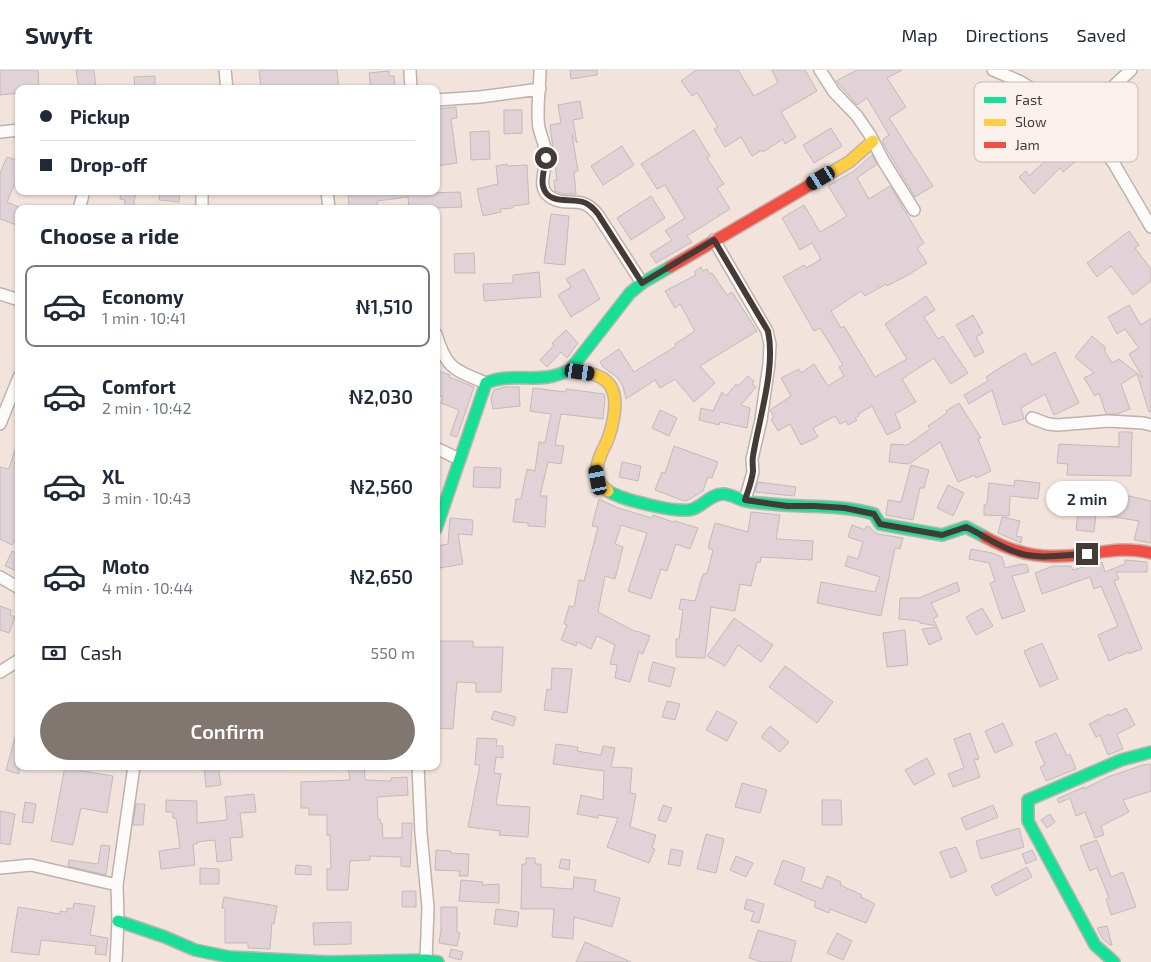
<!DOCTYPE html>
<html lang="en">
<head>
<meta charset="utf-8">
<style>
	body { margin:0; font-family:"Exo 2",sans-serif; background:#f2f2f3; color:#1f2937; height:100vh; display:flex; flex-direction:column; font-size:19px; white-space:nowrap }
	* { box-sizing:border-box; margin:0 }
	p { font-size:16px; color:#747a83 }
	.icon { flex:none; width:28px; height:28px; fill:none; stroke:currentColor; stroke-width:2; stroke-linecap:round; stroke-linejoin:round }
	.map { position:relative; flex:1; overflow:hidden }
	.details { position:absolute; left:15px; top:135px; width:425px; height:565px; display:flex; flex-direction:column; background:#fff; border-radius:10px; box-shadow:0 1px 4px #0004 }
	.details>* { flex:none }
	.hud { position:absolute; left:15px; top:15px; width:425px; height:110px; border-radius:10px; box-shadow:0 1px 4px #0004; display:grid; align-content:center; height:110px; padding:0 25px; background:#fff }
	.end { position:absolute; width:22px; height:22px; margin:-11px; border:6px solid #453a36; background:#fff; box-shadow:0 0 0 2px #fff }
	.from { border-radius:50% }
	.bubble { position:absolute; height:35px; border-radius:18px; background:#fff; box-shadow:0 1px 4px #0004; font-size:16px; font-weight:600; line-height:35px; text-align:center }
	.car { position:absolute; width:15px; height:30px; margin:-15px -8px; border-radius:6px; box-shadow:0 0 4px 1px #0007; background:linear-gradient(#222 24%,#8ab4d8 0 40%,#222 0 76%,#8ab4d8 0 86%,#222 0) }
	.hud b { display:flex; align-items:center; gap:18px; height:48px; font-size:19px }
	.hud b+b { border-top:1px solid #e0e1e3 }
	.hud i { width:12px; height:12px; background:#1f2937 }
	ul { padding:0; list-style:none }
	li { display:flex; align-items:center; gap:15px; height:82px; margin:0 10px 8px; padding:0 15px; border:2px solid transparent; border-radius:10px }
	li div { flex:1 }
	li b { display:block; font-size:19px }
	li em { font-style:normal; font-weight:600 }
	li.active { border-color:#827670 }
	li>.icon { width:45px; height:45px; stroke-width:1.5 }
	h2 { padding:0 25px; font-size:22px; line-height:60px }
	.pay { display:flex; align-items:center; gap:12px; height:55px; padding:0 25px; font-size:19px }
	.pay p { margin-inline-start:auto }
	.button { display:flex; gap:10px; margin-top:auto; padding:10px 25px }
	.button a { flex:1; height:58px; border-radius:30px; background:#827670; color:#fff; font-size:20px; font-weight:600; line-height:58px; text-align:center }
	header { display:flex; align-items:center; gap:30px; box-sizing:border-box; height:70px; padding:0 25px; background:#fff; border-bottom:1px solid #e0e1e3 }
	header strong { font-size:24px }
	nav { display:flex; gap:28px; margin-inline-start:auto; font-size:18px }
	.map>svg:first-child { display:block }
	.building { fill:#e0d2d6; stroke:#c3bab9 }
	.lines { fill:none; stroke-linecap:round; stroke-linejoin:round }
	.street-casing { stroke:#bdb2ad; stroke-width:14 }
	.fast-casing { stroke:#bdb2ad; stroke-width:14 }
	.slow-casing { stroke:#bdb2ad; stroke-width:14 }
	.jam-casing { stroke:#bdb2ad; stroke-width:14 }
	.street { stroke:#fdfbfa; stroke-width:11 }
	.fast { stroke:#16e098; stroke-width:11 }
	.slow { stroke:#ffcf43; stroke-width:11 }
	.jam { stroke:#f24e42; stroke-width:11 }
	.route { stroke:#453a36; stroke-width:6 }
	.key { fill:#fbf1ec; stroke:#c4bab5; stroke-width:1 }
	.key-label { font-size:14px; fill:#453a36 }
</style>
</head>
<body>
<header>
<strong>Swyft</strong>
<nav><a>Map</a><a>Directions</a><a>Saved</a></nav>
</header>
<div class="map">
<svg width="1151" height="892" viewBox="0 0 1151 892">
	<rect width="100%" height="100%" fill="#f2e4dc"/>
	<path class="building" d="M0 0H38L39 19H18L19 23 0 25Z
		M76 0H94L96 19H79Z
		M259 0H337L339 19H261Z
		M570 0H597V5L571 9Z
		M696 0H738L754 26 778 13 772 0H805L817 21 781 42 796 67 785 74 783 69 763 82 762 80 752 86 741 67 725 77 714 59 718 57 697 23 692 26 681 11Z
		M857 0H902L887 8 906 37 889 48 933 116 915 127 883 73V69L889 65 867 28 857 35 836 11Z
		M389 1V6H394L395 15 392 16V19H371L369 3Z
		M155 6V19H135L134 7Z
		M580 31 583 48 573 50 577 73 572 65 578 101 574 102 576 124H564L555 121 554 110H557L550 55 561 53 558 35Z
		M456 37 457 48 451 49 457 93 436 96V39Z
		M504 40H522V63L504 64Z
		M831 58 842 76 814 93 803 75Z
		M694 60 710 86 707 88 724 114 717 118 730 139 687 166 692 172 656 193 650 184 672 170 665 161 685 148 665 115 657 119 641 94Z
		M489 61 490 89 471 90 470 62Z
		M622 76 634 95 603 115 591 96Z
		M1066 78 1077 90 1063 102 1060 98 1034 124 1019 107 1026 101 1029 106 1047 89 1050 92Z
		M872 85 877 94 857 108 869 129 890 116 924 173 917 178 927 193 908 205 887 216 886 214 865 226 861 221 831 241 841 258 844 256 875 307 907 289 885 254 926 226 935 240 924 247 938 269 943 266 968 303 951 314 934 288 902 309 916 332 895 344 901 358 887 365 872 336 858 344 859 346 855 348 857 350 848 355 846 351 840 354 835 346 813 358 818 367 801 375 790 354 778 361 771 349 774 347 770 340 791 326 781 308 799 299 801 303 814 294 828 316 844 306 839 297 843 295 820 258 814 261 783 207 804 195 806 198 821 189 812 173 800 180 782 148 804 135 820 162 847 146 828 116 854 101Z
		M7 87 19 91V103L7 132 19 137V156L0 149V103Z
		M507 94V96L527 95 529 134 513 136V138L500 139 501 142 483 146 477 119 498 114 496 96Z
		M121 121H136L133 139H124L125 130 120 129Z
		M160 121H180L179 132 159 130Z
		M348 121H427V123L460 122 462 137 409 139 408 127 377 131 378 139H349Z
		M651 126 665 148 631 170 617 148Z
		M551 144 569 146 565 195 544 193Z
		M1129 161 1139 175 1135 178 1151 199V211L1133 225 1111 196 1097 207 1087 193Z
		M474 183 475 203H455L454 184Z
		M701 197 703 201 707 199 710 204 712 203 727 225 732 222 757 261 700 296 715 313 694 332 675 309 660 318 655 310 626 329 623 316 618 308 603 297 600 292 619 279 634 302 676 276 675 274 695 261 680 234 675 238 665 221 696 205 694 202Z
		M584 199 600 229 571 247 558 225 571 217 566 209Z
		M539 202 541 227 484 231 483 214 513 213V205Z
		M1129 235 1141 255 1151 248V341L1149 342 1137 304 1121 314 1130 339 1117 344H1106L1099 323 1095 326 1084 308 1094 303 1075 287 1092 266 1106 278 1104 280 1112 293 1119 289 1143 308 1129 284 1139 278 1125 259 1117 264 1108 247Z
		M973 245 983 263 976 267 984 282 975 287 956 255Z
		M566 260 578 273 567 288 561 282 547 297 540 290 554 275 552 273Z
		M1055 282 1079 333 1054 345 1045 324 1021 338 1024 349 1003 355 992 320 969 334 964 325 988 311 986 307 1001 297 1025 283 1032 295Z
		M436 300 450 305 449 307 474 317 457 367 450 365 459 340 441 333 443 327 436 324Z
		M748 306 754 311 752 314 756 317 741 335 750 338 747 358 720 352 719 355 699 350 701 338 713 341 722 322 726 326 736 314 738 316Z
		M505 317H519L520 336 493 339 491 328 494 320Z
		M533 318 566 322V319L604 324 605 328 603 349 561 344 555 375 564 376 561 394 548 392 540 426H547L545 457 528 456V453L513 452 516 429H521L527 399 535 401 539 372 545 373 551 344 530 341Z
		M959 333 981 368 978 369 991 401 976 408 975 405 958 412 940 372 909 394 889 392 891 374 907 375 930 359 928 356 947 343 946 341Z
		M660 340 677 348 669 366 652 358Z
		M1119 362H1132L1131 406 1067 405 1068 394 1057 393 1059 374 1119 377Z
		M17 374H19V461L12 475 0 469V397L8 399 9 398Z
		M674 376 718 392 712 408 708 407 703 421 688 430 684 431 655 420 662 402 665 403Z
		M622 392 641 396 638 411 619 407Z
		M911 395 929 400 924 418H920L913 450 886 445 888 430 901 432Z
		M474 397 501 398 500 418 473 417Z
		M1015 410 1040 413 1038 429 1010 426 1009 446 984 445V435H986L987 433 989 413 1014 416Z
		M758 412 796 417 794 426 755 422Z
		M948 415 964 423 953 446 937 438Z
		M1080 422 1111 425V422L1151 431V473L1134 470 1139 451 1096 444 1094 462 1076 460Z
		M599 429 618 438 652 448 653 445 656 446 673 452 675 451 698 458 690 479 676 474 667 501 661 499 651 529 628 521 647 463 621 455 615 474 623 477 615 509 605 506 598 542 636 562 637 561 650 566 643 584 639 582 630 612 615 608 617 595 610 594 615 575 597 566 591 579 577 572 576 576 561 570 567 555 564 554 569 536 574 537 579 510 584 511 598 457 592 456Z
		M751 442 780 445 776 469 813 471 812 490 761 487 760 493 757 492 751 516 740 514 735 541 711 537 705 588 676 587V569H679L683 540 679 539 681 529 695 531 703 504H707L713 480 708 478 715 453 748 462Z
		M1002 447 1020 451 1016 466 1022 467 1021 473 998 463Z
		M450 448 473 450 472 465 458 464 463 494 440 498 436 476 448 474Z
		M852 455 865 460 866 456 870 457 874 462 878 464 903 468 900 479 895 478 881 546 817 533 821 512 875 522 880 507 845 496 848 486 858 489 863 472 848 467Z
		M971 479 992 483 1002 487 1005 498 1021 494 1027 495 1029 502 1012 506 1025 541 1002 549 990 513 995 511 989 493 969 489Z
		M12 481 19 484V502L5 496Z
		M1125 490 1147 492V502H1116L1119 509 1114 511 1142 579 1129 584V582L1109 591 1098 565 1118 556 1101 516 1094 519 1090 507 1042 524 1035 503 1053 496H1071L1073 500 1102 492 1105 502 1125 494Z
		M957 512 960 521 931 533 938 546 933 549 937 556 920 553 919 551 899 549 900 528H919Z
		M0 536 11 540 10 545 15 547 9 563 0 560Z
		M982 538 993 556 976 565 966 547Z
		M734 548 773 575 761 592 738 575 725 596 707 586Z
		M937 557 942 569 929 575 922 559Z
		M905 560 908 595 887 597 883 563Z
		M436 571H473V577H503L501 622H476V613L457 612 453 659 436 658V627L438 612H436Z
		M1042 573 1058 609 1040 617 1024 581Z
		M653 592 675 598 670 617 648 611Z
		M785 596 833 632 817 653 769 617Z
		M552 598 572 599 567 643 544 640 547 619 551 620Z
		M667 631 680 634 675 650 662 647Z
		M1126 638 1135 655 1117 664 1123 679 1108 685 1100 665 1096 667 1089 654 1109 644 1110 646Z
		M494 641 516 647 513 656 491 649Z
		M717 641 737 652 727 671 706 660Z
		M1003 653 1013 675 995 683 985 661Z
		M770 656 789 672 780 682 761 667Z
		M970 663 979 689 974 690 980 707 953 717 948 704 964 698 954 669Z
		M1056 663 1067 686 1070 684 1076 699 1046 711 1040 697 1045 695 1035 672Z
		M16 664H19V704L6 700Z
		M477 668 497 669 496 676H503V688L496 687 494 703 501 704 496 733H497V735L530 737 528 767 499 765 500 761 468 757 480 695H475Z
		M556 674 578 677 577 681 601 685 603 676 615 678 611 697 632 698 630 723 636 724 630 757 656 765 652 778 655 779 649 793 607 777 618 748 598 745V748L577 744 581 725 603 730 604 701 553 694Z
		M927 688 935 704 914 715 905 700Z
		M1151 694V721L1123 730 1129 742 1101 756 1104 765 1095 768 1085 742 1076 746 1070 728 1059 733 1057 729 1084 717V719L1108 707 1143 695Z
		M65 696H83L82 701 113 706 107 743 81 738 73 775 51 771Z
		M204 696H218L221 715 206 717Z
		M348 696H364L365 710 391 711V708L407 707 408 725 377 727 378 749H380L381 754 382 753 383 768H402V753H412L410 797 401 796V787L370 786V790L350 791 348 820H327V799H331L330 765H327V745H309V738H301V712L350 710Z
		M742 713 767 720 760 743 735 737Z
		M254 724 256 742 240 743 243 767 230 768 232 790 217 792 215 770 197 772V774H193L195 795 161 799 159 781 180 778 176 748H173V742H166V730L197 731V753L227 750 225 727Z
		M822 730H841L842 755H822Z
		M25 732 36 734 33 753 22 752Z
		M136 734H145L143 755H133Z
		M663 735 672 738 666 752 658 750Z
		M993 735 998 747 966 760 961 748Z
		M0 741 15 744 10 775 0 773Z
		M1050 744 1055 752 1047 758 1041 750Z
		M1019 758 1024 777 981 789 976 771Z
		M706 764 724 769 716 803 697 799Z
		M1097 770 1111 807 1123 802 1136 837 1111 845 1106 829 1109 828 1097 798 1090 801 1080 776Z
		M101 775 110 776 106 805 68 796 69 790 98 794Z
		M956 777 967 801 951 808 940 782Z
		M671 779 683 781 680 796 668 794Z
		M436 780 451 781V783L469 784 468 806H459L460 801 435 800Z
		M1032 780 1037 789 1026 794 1022 784Z
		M736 786 753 793 746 807 730 800Z
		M526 788H535V794H541V817L573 819 574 807 596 810 594 821 620 828 612 857 574 847 573 869 552 867 554 839H521L522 794H526Z
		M561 789 570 790 569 800 559 798Z
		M783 790 805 798 801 811 822 819 827 806 841 812 840 815 862 825 861 827 875 834 866 853 830 839 829 843 814 837 816 832 774 814Z
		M296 795 311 796V805L295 804Z
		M1027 797 1032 807 996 826 991 816Z
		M200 798 219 799V814H200Z
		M461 810 483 812 482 815 499 814V833L459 831Z
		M402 821H416V837H402Z
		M224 827 277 836 274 854 272 853 270 879 248 878V873H225V838H222Z
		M747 829 764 834 759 853 751 851 754 842 744 839Z
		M74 833 95 836 90 865 108 868 106 885 95 884 96 876 41 870 39 885 11 882 18 837 60 844V841L67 842V838L73 839Z
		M441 837H457V862L460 863 457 876 439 873 441 860Z
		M496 839 519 842 517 857 494 854Z
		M351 852V874L314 875 313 853Z
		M1107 856 1112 875H1110L1103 869 1097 858Z
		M758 860 796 871 791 892H762L749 888Z
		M837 863 852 871 843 890 827 883Z
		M585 872 631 892H576Z
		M451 879 463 882 461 890 449 887Z"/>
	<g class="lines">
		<defs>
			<path id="street" d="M225 0 227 19
				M410 0 411 19
				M540 0C540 17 536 42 539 58 541 66 545 75 546 84 548 97 535 117 550 127 569 139 579 122 598 145L642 213
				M820 0 834 22 857 46 870 65 884 92 914 140
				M993 0 1019 11 1055 33 1088 61 1113 92 1151 157
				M436 30 480 27 540 19
				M1074 49 1093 35 1131 0
				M0 62 19 60
				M327 121 329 139
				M79 139 84 121
				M202 139V121
				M714 170 767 261 770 274 769 294 761 350 752 389 753 402 745 430
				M0 224 19 230
				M436 264C446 299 455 300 486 313
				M1032 348 1048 354 1058 355 1108 351 1143 353 1151 355
				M0 354 19 307
				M436 378 459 389
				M0 507 19 518
				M0 602 19 590
				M418 696 421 763 428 837 426 890
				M0 798 31 795 117 815
				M116 892 118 851 117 815 134 696"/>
			<path id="fast" d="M608 421C622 430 679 444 693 439 704 435 711 424 723 424 731 424 738 429 745 431 754 433 763 433 772 434 806 438 840 434 874 444L880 454 942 465 966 457 985 467
				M436 459 486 313C506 304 527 310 548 307 556 306 563 303 570 300L630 223 642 213 670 197
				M118 851 165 867 195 880 229 887 329 892 426 890 438 892
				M1114 892 1095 875 1028 751V730L1121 690 1151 682"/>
			<path id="slow" d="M815 112 849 92 873 71
				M570 300C580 302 591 302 600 307 622 317 615 347 609 366 605 378 596 389 597 402 597 411 602 417 608 421"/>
			<path id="jam" d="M670 197 815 112
				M985 467C1021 487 1046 489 1086 484 1108 481 1129 477 1151 483"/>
		</defs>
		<use href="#street" class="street-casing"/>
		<use href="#fast" class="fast-casing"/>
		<use href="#slow" class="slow-casing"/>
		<use href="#jam" class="jam-casing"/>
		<use href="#street" class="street"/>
		<use href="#fast" class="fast"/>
		<use href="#slow" class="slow"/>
		<use href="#jam" class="jam"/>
	</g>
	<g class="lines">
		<path class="route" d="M546 88C545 97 541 108 543 116 547 135 570 128 583 132 590 134 594 139 598 144L642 213 714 170 768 261C776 298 759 348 753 386 752 391 753 396 753 401 752 411 748 421 745 430L787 436H814L845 438 874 444 880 454 942 465 966 457C983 465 998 476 1016 482 1038 490 1064 485 1087 484"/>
	</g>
	<rect x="974" y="12" width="164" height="80" rx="8" class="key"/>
	<rect x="984" y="27" width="22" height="6" fill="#16e098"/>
	<rect x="984" y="49" width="22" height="7" fill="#ffcf43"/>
	<rect x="984" y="72" width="22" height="6" fill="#f24e42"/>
	<g class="key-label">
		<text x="1015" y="35">Fast</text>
		<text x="1015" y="57">Slow</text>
		<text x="1015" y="80">Jam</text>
	</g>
</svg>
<i class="end from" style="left:546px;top:88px"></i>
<i class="end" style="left:1087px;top:484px"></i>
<div class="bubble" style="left:1046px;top:411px;width:82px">2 min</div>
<i class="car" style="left:821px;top:108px;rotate:239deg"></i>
<i class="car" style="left:580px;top:302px;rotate:99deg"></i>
<i class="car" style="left:598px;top:410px;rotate:349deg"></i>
<div class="hud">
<b><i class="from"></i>Pickup</b>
<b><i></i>Drop-off</b>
</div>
<section class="details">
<h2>Choose a ride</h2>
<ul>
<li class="active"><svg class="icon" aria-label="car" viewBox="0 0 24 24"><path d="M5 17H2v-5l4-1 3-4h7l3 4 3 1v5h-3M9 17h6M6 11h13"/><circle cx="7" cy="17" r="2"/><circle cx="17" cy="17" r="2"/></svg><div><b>Economy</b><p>1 min · 10:41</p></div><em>₦1,510</em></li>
<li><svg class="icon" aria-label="car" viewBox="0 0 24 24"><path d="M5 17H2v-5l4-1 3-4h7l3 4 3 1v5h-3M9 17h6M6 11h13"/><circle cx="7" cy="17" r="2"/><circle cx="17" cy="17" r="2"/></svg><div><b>Comfort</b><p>2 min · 10:42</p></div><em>₦2,030</em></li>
<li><svg class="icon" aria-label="car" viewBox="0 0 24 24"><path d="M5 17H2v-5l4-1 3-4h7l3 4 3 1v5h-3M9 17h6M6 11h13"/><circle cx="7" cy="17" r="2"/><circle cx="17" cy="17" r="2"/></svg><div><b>XL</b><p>3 min · 10:43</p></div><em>₦2,560</em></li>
<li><svg class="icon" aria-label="car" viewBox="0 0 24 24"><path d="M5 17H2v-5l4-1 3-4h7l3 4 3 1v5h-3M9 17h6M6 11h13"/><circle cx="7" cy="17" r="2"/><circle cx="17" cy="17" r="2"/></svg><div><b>Moto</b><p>4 min · 10:44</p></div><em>₦2,650</em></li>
</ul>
<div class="pay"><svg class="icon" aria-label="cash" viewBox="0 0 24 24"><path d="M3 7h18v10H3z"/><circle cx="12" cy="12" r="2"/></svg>Cash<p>550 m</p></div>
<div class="button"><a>Confirm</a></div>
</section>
</div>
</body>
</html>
